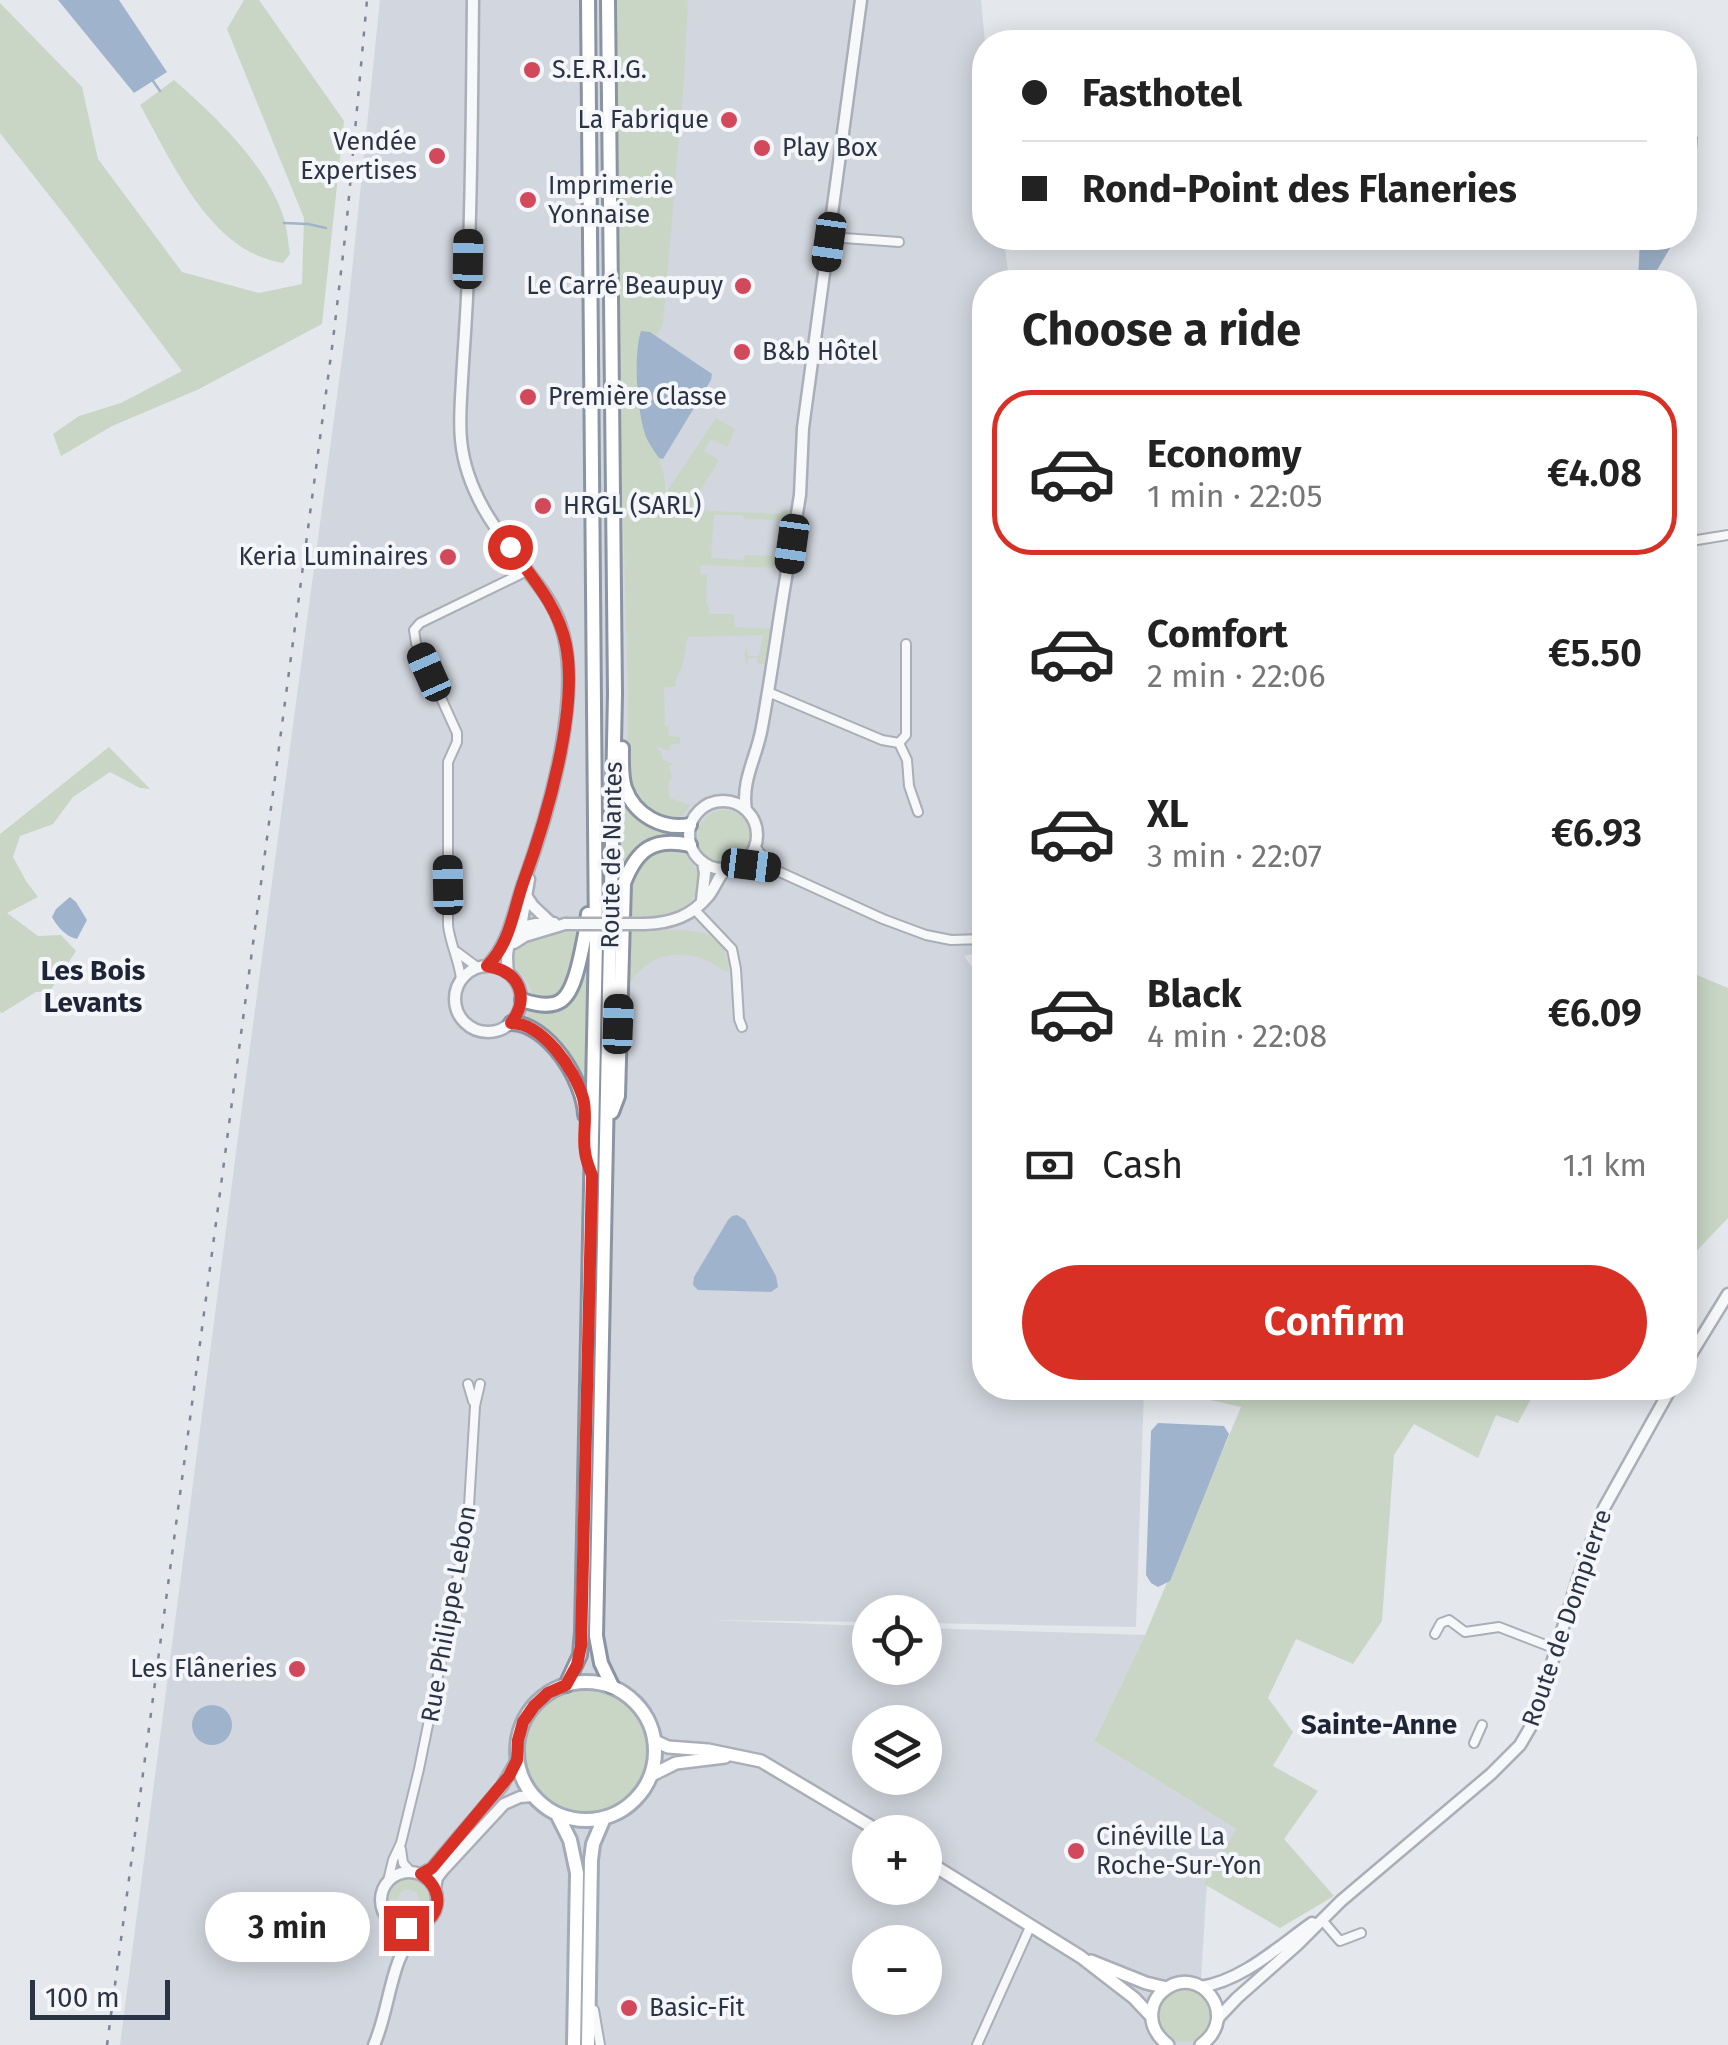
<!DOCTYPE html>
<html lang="en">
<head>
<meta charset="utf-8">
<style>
	body { margin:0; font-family:"Fira Sans",sans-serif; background:#f2f2f2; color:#222; height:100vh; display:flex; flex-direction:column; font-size:38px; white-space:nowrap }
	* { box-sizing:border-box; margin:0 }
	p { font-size:32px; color:#767676 }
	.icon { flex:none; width:55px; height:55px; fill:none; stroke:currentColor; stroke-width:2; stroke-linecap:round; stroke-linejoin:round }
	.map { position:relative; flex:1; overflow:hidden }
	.sheet { position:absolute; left:972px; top:270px; width:725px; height:1130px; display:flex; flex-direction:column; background:#fff; border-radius:40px; box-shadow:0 5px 25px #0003 }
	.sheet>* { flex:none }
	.guide { position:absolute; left:972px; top:30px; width:725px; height:220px; border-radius:40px; box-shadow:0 5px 25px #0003; display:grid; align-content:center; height:220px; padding:0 50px; background:#fff }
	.buttons { position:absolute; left:852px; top:1595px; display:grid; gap:20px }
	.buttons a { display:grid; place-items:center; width:90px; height:90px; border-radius:50%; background:#fff; box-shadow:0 5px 25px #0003; font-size:50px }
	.scale { position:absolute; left:30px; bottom:25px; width:140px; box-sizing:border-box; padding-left:10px; border:5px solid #2b3445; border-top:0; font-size:28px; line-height:35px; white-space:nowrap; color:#2b3445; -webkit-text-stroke:8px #f4f6f9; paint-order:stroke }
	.end { position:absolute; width:45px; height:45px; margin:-22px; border:12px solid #d93025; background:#fff; box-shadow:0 0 0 5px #fff }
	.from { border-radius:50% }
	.bubble { position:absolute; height:70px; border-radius:35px; background:#fff; box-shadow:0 5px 25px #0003; font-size:32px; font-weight:600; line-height:70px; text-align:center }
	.car { position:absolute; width:30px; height:60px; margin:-30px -15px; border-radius:12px; box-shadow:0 0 8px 2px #0007; background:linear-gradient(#222 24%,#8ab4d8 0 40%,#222 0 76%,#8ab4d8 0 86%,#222 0) }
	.guide b { display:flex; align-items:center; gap:35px; height:95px; font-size:38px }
	.guide b+b { border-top:2px solid #e0e0e0 }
	.guide i { width:25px; height:25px; background:#222 }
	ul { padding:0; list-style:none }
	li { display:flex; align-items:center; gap:30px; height:165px; margin:0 20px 15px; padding:0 30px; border:5px solid transparent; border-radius:40px }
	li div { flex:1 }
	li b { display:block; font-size:38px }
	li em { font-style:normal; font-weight:600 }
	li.current { border-color:#d93025 }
	li>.icon { width:90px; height:90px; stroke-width:1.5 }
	h2 { padding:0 50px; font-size:45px; line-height:120px }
	.pay { display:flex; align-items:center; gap:25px; height:110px; padding:0 50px; font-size:38px }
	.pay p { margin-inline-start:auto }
	.primary-button { display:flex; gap:20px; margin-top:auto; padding:20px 50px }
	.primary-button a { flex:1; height:115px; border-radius:60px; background:#d93025; color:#fff; font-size:40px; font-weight:600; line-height:115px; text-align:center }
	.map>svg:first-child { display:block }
	.built { fill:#d2d6de; fill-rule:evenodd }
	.green { fill:#c9d6c5 }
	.water { fill:#9fb4cc }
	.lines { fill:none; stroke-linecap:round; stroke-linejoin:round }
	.stream { stroke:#9fb4cc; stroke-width:2.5 }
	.minor-casing { stroke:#a9aeb7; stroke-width:12 }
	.tertiary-casing { stroke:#a9aeb7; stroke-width:15 }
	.secondary-casing { stroke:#a9aeb7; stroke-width:16 }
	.primary-casing { stroke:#a3abb8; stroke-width:18 }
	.trunk-casing { stroke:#8b94a3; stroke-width:18 }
	.minor { stroke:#f7f8fa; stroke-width:8 }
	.tertiary { stroke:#f7f8fa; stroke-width:10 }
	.secondary { stroke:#fff; stroke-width:11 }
	.primary { stroke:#fff; stroke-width:12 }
	.trunk { stroke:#fff; stroke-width:12 }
	.rail { stroke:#7d8696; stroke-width:2.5; stroke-dasharray:5 10; stroke-linecap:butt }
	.tertiary-bridge-casing { stroke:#a9aeb7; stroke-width:15; stroke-linecap:butt }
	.tertiary-bridge { stroke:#f7f8fa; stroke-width:10 }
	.route { stroke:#d93025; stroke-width:12 }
	.poi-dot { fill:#d1495b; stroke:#f4f6f9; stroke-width:4 }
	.labels { text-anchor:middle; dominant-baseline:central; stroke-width:8; stroke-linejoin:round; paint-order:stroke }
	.poi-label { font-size:25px; fill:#2b3445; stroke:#f4f6f9; text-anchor:start }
	.street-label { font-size:25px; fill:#2b3445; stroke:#f4f6f9 }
	.neighbourhood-label { font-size:28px; font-weight:bold; fill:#1d2536; stroke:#f4f6f9 }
</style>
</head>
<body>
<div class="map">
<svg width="1728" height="2045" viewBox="0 0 1728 2045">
	<rect width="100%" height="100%" fill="#e4e7ec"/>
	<path class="built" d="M380 0H981L985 42V238H1004L1009 282H985V951L964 956 977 974 985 977V1388H1144L1136 1627 925 1623V1612H870V1622L712 1620 870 1626V1668H925V1628L1145 1635 1094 1741 1236 1829 1207 1880 1197 2045H120L240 1122 346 329ZM870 1722H925V1778H870ZM870 1832H925V1888H870ZM870 1942H925V1998H870Z"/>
	<path class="green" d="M244 0H259L344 121 322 324 197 390 112 426 61 456 53 434 79 416 121 403 182 371 67 218 0 133V3L82 87 98 159 182 272 259 293 302 284 304 218 227 29Z
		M618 0H688L684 80 663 324 656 336 650 332 648 440 659 458 665 480V494L716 418 735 429 727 447 711 439 704 451 719 460 696 498 691 510 779 514 785 509H788L787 520 744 519 743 515H714L711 558 744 560 745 555 778 556V558L782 559 780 568 701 565 700 574 707 575 706 604 709 605V614H734L735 627 771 629 765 664 757 663 758 657 748 658V664H746L745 650 747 649 748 656H759L763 635 688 637C685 646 685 656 682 666 679 674 675 678 675 687H664L665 726H668L669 736 680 737V744H671L669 751 655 746 661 752 663 760 674 764 669 766 672 778 668 784 670 798 690 805 684 815 677 818 662 817 647 810 636 800 629 783 627 766 628 692 621 443 618 210Z
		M174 80C215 116 264 162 283 215 287 227 288 242 290 254L283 263C210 252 173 163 140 105Z
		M109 747 150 789 140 788 110 772 73 797 53 824 20 836 13 857 26 881 38 897 7 913 38 936 61 935 76 951 50 991 36 992 2 1013 0 1012V834Z
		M623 793 678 830 677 838 648 844 619 903H617L619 811Z
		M697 837a27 27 0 1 1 54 0a27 27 0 1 1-54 0Z
		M679 847 699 873C701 917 659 917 626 916 628 894 628 859 654 850 661 847 671 848 679 847Z
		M626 931C652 931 691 926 713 937 725 943 728 960 729 972 719 969 711 961 701 958 672 949 647 957 631 982L628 981Z
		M583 932 570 986 554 1000C530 999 536 998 526 980 521 973 514 968 513 959 512 933 565 933 583 932Z
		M1685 970 1728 988V1218L1685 1263Z
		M582 978H588L586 1079 578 1075 546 1033 526 1019 528 1011C559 1017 571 1006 582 978Z
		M1158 1388H1537L1518 1423 1496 1415 1478 1458 1414 1424 1394 1455 1382 1621 1353 1664 1296 1639 1268 1698 1293 1732 1273 1766 1318 1791 1284 1839 1334 1896 1280 1928 1204 1884 1236 1829 1094 1741 1145 1635 1241 1407Z
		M526 1751a61 61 0 1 1 122 0a61 61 0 1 1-122 0Z
		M410 1879 424 1884 430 1898 426 1913 414 1921 413 1911 420 1902 417 1892 406 1889 400 1893 398 1899H388C390 1887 397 1880 410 1879Z
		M1158 2016a26 26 0 1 1 52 0a26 26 0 1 1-52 0Z"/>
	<path class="water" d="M58 0H119L167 72 134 93Z
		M1690 131 1698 137 1697 150 1685 188V133Z
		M1640 238H1676L1650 282H1638Z
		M641 331 650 332 712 374 711 380 663 459 659 458C654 451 649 444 646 437 637 412 633 356 641 331Z
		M70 897 76 902 87 920 77 939C66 937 57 926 52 917L56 909Z
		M737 1215 745 1220 776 1276 778 1287 771 1292 698 1290 693 1285 694 1277 728 1220 732 1216Z
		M1158 1423 1224 1426 1229 1434 1170 1581 1158 1587 1151 1583 1146 1575 1151 1431Z
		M192 1725a20 20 0 1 1 40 0a20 20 0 1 1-40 0Z"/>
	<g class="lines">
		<path class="stream" d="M153 81 160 91
			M284 223 308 224 326 228"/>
		<defs>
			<path id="minor" d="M830 237 899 242
				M1685 542 1728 535
				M768 692 882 740 899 743
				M899 743 906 735V644
				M899 743 907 760 909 786 918 812
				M755 846 771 868
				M741 863 771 868 883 919 926 935 951 940 985 939
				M695 910 732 949 736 969 739 1019 742 1027
				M457 952 477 967
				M461 979C459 960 450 944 448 925V762L457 742V733L416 643 414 630 420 623 527 571
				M468 1384 473 1401
				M1435 1634 1441 1623 1449 1620 1465 1632 1499 1627 1556 1649
				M1474 1743 1482 1725
				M401 1849 403 1863 411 1872
				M388 1881 393 1860 401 1843 419 1769 456 1587 469 1506 475 1406 480 1384
				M1322 1920 1340 1941 1361 1933
				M594 2010 600 2045
				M977 2045 1030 1927"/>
			<path id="tertiary" d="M473 0C472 91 472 182 468 273 467 309 464 344 462 380 461 400 459 420 461 440 466 493 498 533 529 573 540 587 551 601 558 618 587 687 548 815 523 884 513 913 509 944 487 966
				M689 835a34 34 0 1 1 68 0a34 34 0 1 1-68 0Z
				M746 810C741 780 757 757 762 727 774 661 782 593 795 526L800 495 803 428 861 0
				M527 897 533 906 551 923
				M702 900 705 873 703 862
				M645 924C672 923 692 916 709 895 716 886 718 876 727 868
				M517 928 536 924 554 923
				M514 943 525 936 565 924
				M455 999a33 33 0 1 1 66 0a33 33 0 1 1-66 0Z
				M508 973C507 961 505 948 513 938 516 934 519 931 521 927L529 879
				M1685 1364 1728 1294
				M381 1900a28 28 0 1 1 56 0a28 28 0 1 1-56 0Z
				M421 1874 432 1868 502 1786 517 1760
				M435 1888 437 1878 442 1871 504 1804 520 1797 533 1796
				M1201 1987C1243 1980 1278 1947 1312 1923
				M1218 2018 1237 1998 1297 1945 1341 1901 1491 1774 1520 1745 1534 1721 1578 1579 1604 1508 1671 1388
				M374 2045C391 2006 389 1959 419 1927"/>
			<path id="secondary" d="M655 1741 668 1747 708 1750 761 1761 880 1832
				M652 1775 676 1763 725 1757
				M925 1860 1081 1957 1134 1998 1151 2016
				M1091 1961 1146 1983 1167 1988
				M1168 2045C1157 2036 1150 2026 1152 2011 1153 2003 1157 1996 1163 1991 1198 1961 1242 2015 1201 2045"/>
			<path id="primary" d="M517 1751a69 69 0 1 1 138 0a69 69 0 1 1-138 0Z
				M557 1814 570 1840 577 1873 574 2045
				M588 2045 591 1860 593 1844 604 1818"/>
			<path id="trunk" d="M608 0 615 694 596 1636 601 1663 612 1686
				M622 748C622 761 621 776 625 788 635 816 663 830 690 825
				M522 1000C561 1013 570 1000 579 963 583 946 586 932 588 914
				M511 1023C548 1023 584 1081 585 1115
				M612 1112 618 1096 624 883C637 849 654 837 690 845
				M566 1685 580 1655 582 1631 596 941 588 0"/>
		</defs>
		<use href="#minor" class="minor-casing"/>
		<use href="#tertiary" class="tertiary-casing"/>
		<use href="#secondary" class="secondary-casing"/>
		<use href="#primary" class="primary-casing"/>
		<use href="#trunk" class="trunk-casing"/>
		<use href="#minor" class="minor"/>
		<use href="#tertiary" class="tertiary"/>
		<use href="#secondary" class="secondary"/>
		<use href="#primary" class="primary"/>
		<use href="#trunk" class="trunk"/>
		<path class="rail" d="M107 2045 333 340 346 229 367 0"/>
		<defs>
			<path id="tertiary-bridge" d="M565 924H645"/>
		</defs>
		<use href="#tertiary-bridge" class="tertiary-bridge-casing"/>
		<use href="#tertiary-bridge" class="tertiary-bridge"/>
	</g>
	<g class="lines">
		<path class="route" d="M406 1928C439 1926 449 1893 421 1874L432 1868 509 1776 517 1760 518 1740 523 1722 534 1706 548 1693 566 1685 577 1665 581 1646 592 1175C589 1168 586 1160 585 1152 582 1135 588 1116 583 1098 575 1070 543 1023 511 1023 531 997 519 971 487 966 510 944 513 912 523 883 546 820 579 711 566 645 558 606 532 578 510 547"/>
	</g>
	<g class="poi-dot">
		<circle cx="532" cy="70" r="10"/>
		<circle cx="729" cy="120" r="10"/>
		<circle cx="762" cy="148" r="10"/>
		<circle cx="437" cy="156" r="10"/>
		<circle cx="528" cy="200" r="10"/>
		<circle cx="743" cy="286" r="10"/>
		<circle cx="742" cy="352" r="10"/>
		<circle cx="528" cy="397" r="10"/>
		<circle cx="543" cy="506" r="10"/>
		<circle cx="448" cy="557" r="10"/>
		<circle cx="297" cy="1669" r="10"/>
		<circle cx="1076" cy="1851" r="10"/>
		<circle cx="629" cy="2008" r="10"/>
	</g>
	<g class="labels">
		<g class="poi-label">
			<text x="552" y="70">S.E.R.I.G.</text>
			<text x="709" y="120" text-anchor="end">La Fabrique</text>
			<text x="417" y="142" text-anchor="end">Vendée<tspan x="417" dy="29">Expertises</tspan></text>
			<text x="782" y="148">Play Box</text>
			<text x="548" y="186">Imprimerie<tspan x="548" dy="29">Yonnaise</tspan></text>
			<text x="723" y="286" text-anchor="end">Le Carré Beaupuy</text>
			<text x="762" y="352">B&amp;b Hôtel</text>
			<text x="548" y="397">Première Classe</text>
			<text x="563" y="506">HRGL (SARL)</text>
			<text x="428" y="557" text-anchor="end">Keria Luminaires</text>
			<text x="277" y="1669" text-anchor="end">Les Flâneries</text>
			<text x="1096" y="1837">Cinéville La<tspan x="1096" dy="29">Roche-Sur-Yon</tspan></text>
			<text x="649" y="2008">Basic-Fit</text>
		</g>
		<g class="street-label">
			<text transform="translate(612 855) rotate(-89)">Route de Nantes</text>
			<text transform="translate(449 1614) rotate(-80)">Rue Philippe Lebon</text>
			<text transform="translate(1567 1618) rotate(-71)">Route de Dompierre</text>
		</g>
		<g class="neighbourhood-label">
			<text x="93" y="970">Les Bois<tspan x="93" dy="32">Levants</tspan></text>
			<text x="1379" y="1724">Sainte-Anne</text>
		</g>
	</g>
</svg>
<div class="buttons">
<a><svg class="icon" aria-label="locate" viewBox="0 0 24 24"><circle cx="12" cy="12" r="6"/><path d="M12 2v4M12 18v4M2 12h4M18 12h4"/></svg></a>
<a><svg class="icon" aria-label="layers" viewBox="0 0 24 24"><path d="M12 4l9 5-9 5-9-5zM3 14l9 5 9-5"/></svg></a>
<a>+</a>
<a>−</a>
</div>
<div class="scale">100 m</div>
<i class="end from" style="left:510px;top:547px"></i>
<i class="end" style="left:406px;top:1928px"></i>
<div class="bubble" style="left:205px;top:1892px;width:165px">3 min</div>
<i class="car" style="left:829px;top:242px;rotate:188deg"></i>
<i class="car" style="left:468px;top:259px;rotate:1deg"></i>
<i class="car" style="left:792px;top:544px;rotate:188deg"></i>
<i class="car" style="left:429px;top:672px;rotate:336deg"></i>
<i class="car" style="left:751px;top:865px;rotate:97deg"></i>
<i class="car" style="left:448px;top:885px;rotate:359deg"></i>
<i class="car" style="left:618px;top:1024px;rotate:2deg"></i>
<div class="guide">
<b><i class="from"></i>Fasthotel</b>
<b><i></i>Rond-Point des Flaneries</b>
</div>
<section class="sheet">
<h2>Choose a ride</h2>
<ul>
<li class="current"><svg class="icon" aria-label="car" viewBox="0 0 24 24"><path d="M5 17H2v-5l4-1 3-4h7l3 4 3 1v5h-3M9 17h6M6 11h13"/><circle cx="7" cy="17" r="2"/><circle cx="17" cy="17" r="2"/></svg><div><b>Economy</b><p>1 min · 22:05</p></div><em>€4.08</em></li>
<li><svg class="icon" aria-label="car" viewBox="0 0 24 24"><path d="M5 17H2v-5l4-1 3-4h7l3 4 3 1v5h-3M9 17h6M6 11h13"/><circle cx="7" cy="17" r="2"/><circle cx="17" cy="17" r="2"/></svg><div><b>Comfort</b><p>2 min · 22:06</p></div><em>€5.50</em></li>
<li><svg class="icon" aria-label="car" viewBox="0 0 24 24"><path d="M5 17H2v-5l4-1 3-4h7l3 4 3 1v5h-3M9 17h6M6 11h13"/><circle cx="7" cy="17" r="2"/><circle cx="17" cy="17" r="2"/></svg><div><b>XL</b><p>3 min · 22:07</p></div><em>€6.93</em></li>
<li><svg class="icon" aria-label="car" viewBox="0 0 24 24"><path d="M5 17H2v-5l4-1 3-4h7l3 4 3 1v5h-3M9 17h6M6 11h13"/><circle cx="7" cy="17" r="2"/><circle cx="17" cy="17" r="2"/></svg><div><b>Black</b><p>4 min · 22:08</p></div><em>€6.09</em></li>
</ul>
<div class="pay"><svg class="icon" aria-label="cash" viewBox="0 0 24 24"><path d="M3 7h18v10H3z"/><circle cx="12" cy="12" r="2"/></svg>Cash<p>1.1 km</p></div>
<div class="primary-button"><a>Confirm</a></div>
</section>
</div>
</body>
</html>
